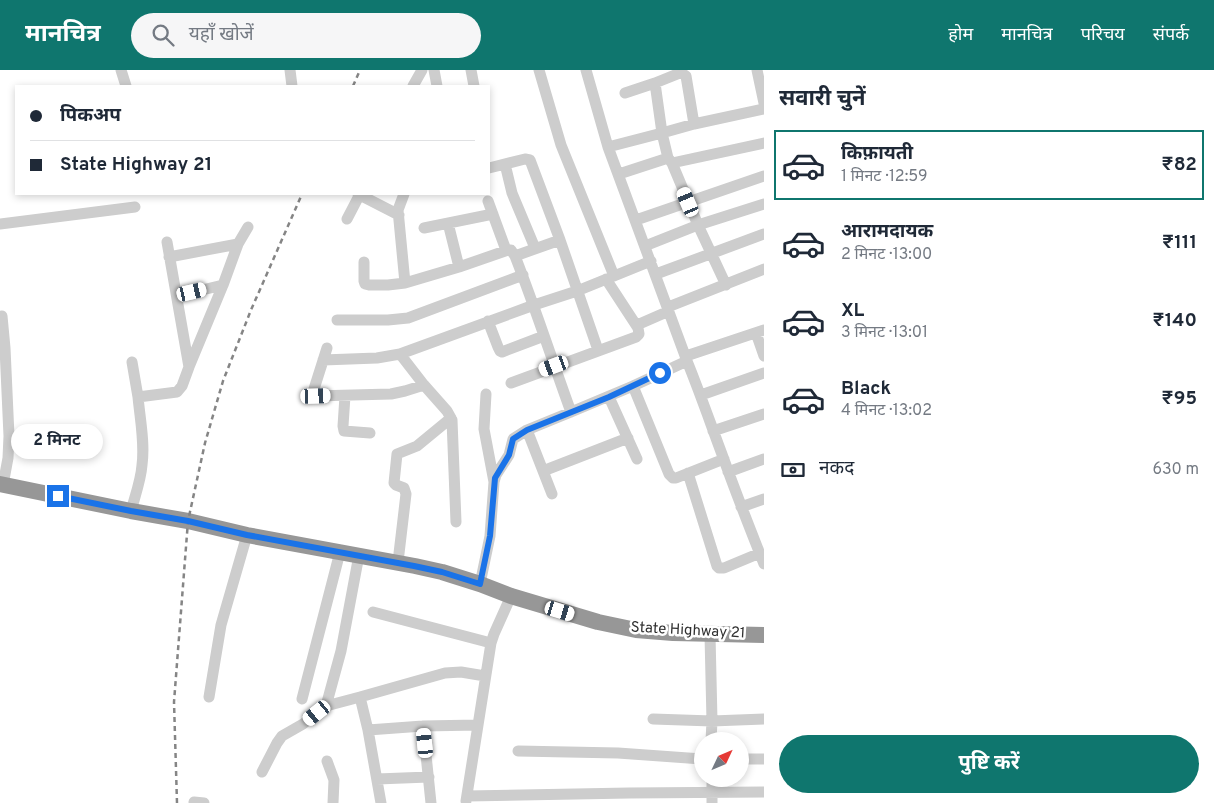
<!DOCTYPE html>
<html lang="hi">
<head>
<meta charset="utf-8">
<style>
	body { margin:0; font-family:Overpass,"Noto Sans Devanagari",sans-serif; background:#f6f6f7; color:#1f2937; height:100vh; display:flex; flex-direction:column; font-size:19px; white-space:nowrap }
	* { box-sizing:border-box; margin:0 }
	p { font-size:16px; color:#747a83 }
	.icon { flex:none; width:28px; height:28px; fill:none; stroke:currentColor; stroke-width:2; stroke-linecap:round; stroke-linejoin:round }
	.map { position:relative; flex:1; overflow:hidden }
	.drawer { display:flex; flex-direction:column; background:#fff; width:450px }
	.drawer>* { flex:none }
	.banner { position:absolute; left:15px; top:15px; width:475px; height:110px; border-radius:0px; box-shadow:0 2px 8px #0003; display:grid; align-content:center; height:110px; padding:0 15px; background:#fff }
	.needle { width:32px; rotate:46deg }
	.buttons { position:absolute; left:694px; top:662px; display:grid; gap:10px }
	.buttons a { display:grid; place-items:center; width:55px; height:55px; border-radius:50%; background:#fff; box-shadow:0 2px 8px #0003; font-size:25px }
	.end { position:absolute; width:22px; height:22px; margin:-11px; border:6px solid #1a73e8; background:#fff; box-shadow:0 0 0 2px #fff }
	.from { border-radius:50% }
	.bubble { position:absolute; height:35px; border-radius:18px; background:#fff; box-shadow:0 2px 8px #0003; font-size:16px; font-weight:700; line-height:35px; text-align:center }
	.car { position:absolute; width:15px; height:30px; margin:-15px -8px; border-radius:6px; box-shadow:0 0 4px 1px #0007; background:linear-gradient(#fff 24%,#345 0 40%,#fff 0 76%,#345 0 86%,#fff 0) }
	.banner b { display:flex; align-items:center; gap:18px; height:48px; font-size:19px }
	.banner b+b { border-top:1px solid #e0e1e3 }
	.banner i { width:12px; height:12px; background:#1f2937 }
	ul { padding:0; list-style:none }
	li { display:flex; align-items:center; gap:15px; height:70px; margin:0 10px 8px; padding:0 5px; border:2px solid transparent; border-radius:0px }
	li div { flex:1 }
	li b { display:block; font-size:19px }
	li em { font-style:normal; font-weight:700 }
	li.active { border-color:#0f766e }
	li>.icon { width:45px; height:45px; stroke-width:1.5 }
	h2 { padding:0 15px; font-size:22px; line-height:60px }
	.pay { display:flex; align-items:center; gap:12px; height:55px; padding:0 15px; font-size:19px }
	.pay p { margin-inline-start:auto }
	.button { display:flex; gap:10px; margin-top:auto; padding:10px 15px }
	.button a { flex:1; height:58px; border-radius:30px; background:#0f766e; color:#fff; font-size:20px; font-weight:700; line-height:58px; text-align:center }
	header { display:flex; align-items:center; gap:30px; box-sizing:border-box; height:70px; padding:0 25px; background:#0f766e; color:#fff }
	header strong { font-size:24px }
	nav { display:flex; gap:28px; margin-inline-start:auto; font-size:18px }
	.search { width:350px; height:45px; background:#f6f6f7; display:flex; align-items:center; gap:12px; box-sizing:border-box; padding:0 18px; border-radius:28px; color:#747a83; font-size:19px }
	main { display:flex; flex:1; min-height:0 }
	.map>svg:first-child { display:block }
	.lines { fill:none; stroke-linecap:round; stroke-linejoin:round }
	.minor { stroke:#cdcdcd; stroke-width:11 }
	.highway { stroke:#979797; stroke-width:16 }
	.rail { stroke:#858585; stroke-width:2.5; stroke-dasharray:5 4; stroke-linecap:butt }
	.route { stroke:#1a73e8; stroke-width:6 }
	.labels { text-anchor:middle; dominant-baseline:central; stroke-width:5; stroke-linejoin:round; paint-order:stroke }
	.street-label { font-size:15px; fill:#303030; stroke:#fff }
</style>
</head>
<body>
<header>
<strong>मानचित्र</strong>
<div class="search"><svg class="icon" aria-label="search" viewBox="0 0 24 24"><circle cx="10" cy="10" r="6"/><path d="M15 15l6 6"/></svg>यहाँ खोजें</div>
<nav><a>होम</a><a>मानचित्र</a><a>परिचय</a><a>संपर्क</a></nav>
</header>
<main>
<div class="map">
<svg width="764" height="733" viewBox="0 0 764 733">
	<rect width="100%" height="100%" fill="#fff"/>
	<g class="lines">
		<path class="minor" d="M121 0 126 16
			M290 0 292 16
			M434 0 437 16
			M471 0 474 16
			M539 0 561 75 614 206
			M586 0 608 77 687 291C700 323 711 355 723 387 736 423 750 459 764 494
			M757 0 764 33
			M413 16 422 0
			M625 23 655 13
			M608 77 662 63 655 13 680 3 683 4 686 6 694 54
			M668 88 662 63 694 54 764 39
			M672 93 698 155 726 215
			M505 94 512 123 535 178
			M489 98 525 89 530 90 560 170 598 280
			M619 104 668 88 672 93 764 73
			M358 124 399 145
			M404 124 398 140 405 213
			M488 131 506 180
			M347 149 360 124
			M636 150 764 106
			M448 153 459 197
			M0 154 135 137
			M424 158 493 144
			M645 176 698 155 764 134
			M515 186 560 170
			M169 187 238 174
			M364 192V211L365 214 369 215H388L405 213 459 197 508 180H511L515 186C535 237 552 290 571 342L633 316
			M656 204 764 164
			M177 226 223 215
			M668 237 764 199
			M2 246 5 278 9 366 8 388 3 415
			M337 250H388L408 248 523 205
			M488 251 498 277 500 281 502 282 544 266
			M637 255 669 241
			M756 263 764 286
			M327 278 314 319 313 323 314 326 391 324 405 321 424 315
			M400 284 424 315 447 341 452 350 456 452
			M686 286 764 260
			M323 290 377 288 400 284 534 235 577 221 651 191
			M687 291 633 316 669 404 673 408H676L724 389
			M132 292 138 327
			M189 297 223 215 238 174 248 157
			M511 313 636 267 639 264 638 258 606 209
			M486 324 484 359 494 412
			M701 325 764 303
			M345 326 343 356 344 361 370 363
			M609 327 637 389
			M527 360 552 424
			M713 361 764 344
			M543 401 628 368
			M728 402 764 389
			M688 403 717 496 719 498H724L760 483
			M741 437 764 429
			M131 441C135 426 141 410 142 395 145 373 140 349 138 327L177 322 182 316 189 297 167 172
			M359 485 341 581 326 636 360 627 368 660
			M398 492 406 424 404 418 396 415 394 413 397 384 417 376 451 348
			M480 514 490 466 494 412 496 405 509 385 513 369 527 360 571 342
			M373 542 491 573
			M710 565 712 651 711 671
			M209 627 221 555 247 465
			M360 627 445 603 461 602 485 606
			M302 629 340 482
			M653 649 712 651 764 649
			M423 656 431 733
			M518 681 618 683 702 689
			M740 689H764
			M327 691 334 710 333 733
			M262 702 277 673 282 666 303 654 326 636
			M377 709 429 707
			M712 709V733
			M467 726 629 723 764 722
			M466 731 491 573 494 564 511 526
			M194 732 204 733
			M381 733 368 660 423 656 478 655"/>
		<path class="highway" d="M0 414 131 441 188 451 247 465 415 496 442 502 480 514 511 526 598 552 636 560 673 563 764 565"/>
		<path class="rail" d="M353 16 360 0
			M177 733 174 632 188 451 205 373 223 311 251 240 302 124"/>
	</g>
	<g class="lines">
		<path class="route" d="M58 426 131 441 188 451 247 465 414 496 442 502 480 514 490 466 495 408 509 385 513 369 527 360 609 327 660 303"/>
	</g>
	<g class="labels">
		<g class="street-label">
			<text transform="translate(688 561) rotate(3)">State Highway 21</text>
		</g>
	</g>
</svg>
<div class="buttons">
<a><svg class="needle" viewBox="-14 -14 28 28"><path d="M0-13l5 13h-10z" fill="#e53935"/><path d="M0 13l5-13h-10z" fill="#747a83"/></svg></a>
</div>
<i class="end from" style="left:660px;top:303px"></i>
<i class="end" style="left:58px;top:426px"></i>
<div class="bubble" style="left:11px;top:354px;width:92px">2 मिनट</div>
<i class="car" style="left:688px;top:132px;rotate:337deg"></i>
<i class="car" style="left:192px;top:222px;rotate:77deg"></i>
<i class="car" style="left:554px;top:296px;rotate:250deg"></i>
<i class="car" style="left:316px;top:326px;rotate:88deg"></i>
<i class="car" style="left:560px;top:541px;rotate:107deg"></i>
<i class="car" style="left:317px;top:643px;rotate:231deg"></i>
<i class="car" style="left:425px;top:673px;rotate:354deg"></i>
<div class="banner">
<b><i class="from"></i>पिकअप</b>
<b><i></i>State Highway 21</b>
</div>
</div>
<section class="drawer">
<h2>सवारी चुनें</h2>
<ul>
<li class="active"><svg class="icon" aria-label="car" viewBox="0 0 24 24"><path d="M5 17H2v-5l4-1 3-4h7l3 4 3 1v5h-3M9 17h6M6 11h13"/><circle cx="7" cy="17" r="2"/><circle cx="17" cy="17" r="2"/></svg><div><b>किफ़ायती</b><p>1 मिनट · 12:59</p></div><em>₹82</em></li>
<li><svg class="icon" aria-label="car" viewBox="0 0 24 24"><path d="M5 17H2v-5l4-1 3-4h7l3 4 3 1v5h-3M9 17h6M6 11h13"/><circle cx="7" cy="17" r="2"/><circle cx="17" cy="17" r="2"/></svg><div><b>आरामदायक</b><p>2 मिनट · 13:00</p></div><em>₹111</em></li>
<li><svg class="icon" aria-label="car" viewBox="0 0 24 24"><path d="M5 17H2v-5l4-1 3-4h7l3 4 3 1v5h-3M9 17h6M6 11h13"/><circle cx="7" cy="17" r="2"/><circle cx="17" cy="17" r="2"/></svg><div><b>XL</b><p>3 मिनट · 13:01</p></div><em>₹140</em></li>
<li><svg class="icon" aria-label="car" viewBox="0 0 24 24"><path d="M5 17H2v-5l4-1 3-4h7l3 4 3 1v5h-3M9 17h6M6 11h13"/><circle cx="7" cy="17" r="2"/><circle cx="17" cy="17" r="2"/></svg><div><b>Black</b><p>4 मिनट · 13:02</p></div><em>₹95</em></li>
</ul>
<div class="pay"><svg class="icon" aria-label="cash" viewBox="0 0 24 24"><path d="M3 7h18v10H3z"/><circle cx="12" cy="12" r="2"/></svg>नकद<p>630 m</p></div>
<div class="button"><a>पुष्टि करें</a></div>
</section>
</main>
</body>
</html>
